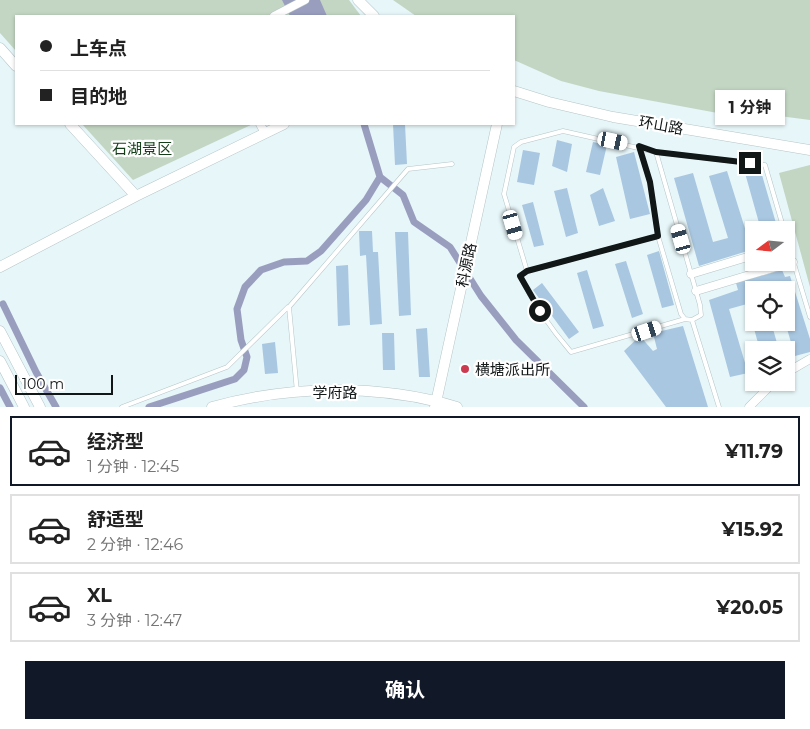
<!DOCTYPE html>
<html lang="zh">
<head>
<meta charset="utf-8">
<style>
	body { margin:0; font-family:Montserrat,"Noto Sans SC",sans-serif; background:#f2f2f2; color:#222; height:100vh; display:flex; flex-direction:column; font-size:19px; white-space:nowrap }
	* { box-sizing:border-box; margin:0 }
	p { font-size:16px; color:#767676 }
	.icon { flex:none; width:28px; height:28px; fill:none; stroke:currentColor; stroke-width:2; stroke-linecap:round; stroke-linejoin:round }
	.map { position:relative; height:407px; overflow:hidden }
	.sheet { display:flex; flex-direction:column; background:#fff; flex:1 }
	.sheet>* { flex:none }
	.banner { position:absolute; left:15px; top:15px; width:500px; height:110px; border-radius:0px; box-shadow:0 1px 4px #0004; display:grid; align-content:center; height:110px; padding:0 25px; background:#fff }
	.needle { width:32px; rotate:254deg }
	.buttons { position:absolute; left:745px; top:221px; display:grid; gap:10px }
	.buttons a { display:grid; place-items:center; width:50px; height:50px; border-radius:0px; background:#fff; box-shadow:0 1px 4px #0004; font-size:25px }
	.scale { position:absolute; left:15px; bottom:12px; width:98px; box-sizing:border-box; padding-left:5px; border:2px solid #111617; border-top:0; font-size:14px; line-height:18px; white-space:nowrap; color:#111617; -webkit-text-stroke:4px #fff; paint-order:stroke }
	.end { position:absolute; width:22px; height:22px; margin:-11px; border:6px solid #111617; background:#fff; box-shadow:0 0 0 2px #fff }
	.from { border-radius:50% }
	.bubble { position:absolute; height:35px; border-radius:0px; background:#fff; box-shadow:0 1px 4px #0004; font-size:16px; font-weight:700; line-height:35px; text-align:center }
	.car { position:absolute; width:15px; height:30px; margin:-15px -8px; border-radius:6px; box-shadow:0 0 4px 1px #0007; background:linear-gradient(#fff 24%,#345 0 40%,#fff 0 76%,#345 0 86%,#fff 0) }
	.banner b { display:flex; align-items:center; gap:18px; height:48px; font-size:19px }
	.banner b+b { border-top:1px solid #e0e0e0 }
	.banner i { width:12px; height:12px; background:#222 }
	ul { padding:9px 0 0; list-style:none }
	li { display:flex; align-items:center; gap:15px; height:70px; margin:0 10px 8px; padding:0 15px; border:2px solid #e0e0e0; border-radius:0px }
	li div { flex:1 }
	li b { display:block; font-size:19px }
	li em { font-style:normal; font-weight:700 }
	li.on { border-color:#111827 }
	li>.icon { width:45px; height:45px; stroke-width:1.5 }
	.button { display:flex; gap:10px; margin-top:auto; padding:10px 25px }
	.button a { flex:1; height:58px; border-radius:0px; background:#111827; color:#fff; font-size:20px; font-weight:700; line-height:58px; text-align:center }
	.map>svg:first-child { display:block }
	.green { fill:#c3d6c3 }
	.water { fill:#999ebf }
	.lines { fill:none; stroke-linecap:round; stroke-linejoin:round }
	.canal { stroke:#999ebf; stroke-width:7 }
	.building { fill:#a9c7e1 }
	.lane-casing { stroke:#b6c5c8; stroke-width:5 }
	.street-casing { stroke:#b6c5c8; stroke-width:9 }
	.secondary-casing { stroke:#b6c5c8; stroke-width:11 }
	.lane { stroke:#fff; stroke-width:4 }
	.street { stroke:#fff; stroke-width:8 }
	.secondary { stroke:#fff; stroke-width:10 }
	.route { stroke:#111617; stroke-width:6 }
	.poi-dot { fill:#cb3b4f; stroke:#fff; stroke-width:2 }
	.labels { text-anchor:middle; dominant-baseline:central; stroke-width:4.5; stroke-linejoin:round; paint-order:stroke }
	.street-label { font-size:15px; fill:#111617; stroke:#fff }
	.park-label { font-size:15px; fill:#133d17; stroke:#fff }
	.poi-label { font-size:15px; fill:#111617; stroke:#fff; text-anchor:start }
</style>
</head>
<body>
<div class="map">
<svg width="810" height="407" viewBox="0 0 810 407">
	<rect width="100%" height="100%" fill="#e7f6f9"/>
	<path class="green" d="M0 0H349L361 16H16V51L0 33Z
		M393 0H810V120L764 114H723L599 91 561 81 514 60V16H416Z
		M82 124H253L133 180Z
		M810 165V287L779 173Z"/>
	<path class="water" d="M282 0H320L327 16H290Z"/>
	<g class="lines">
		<path class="canal" d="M364 124 380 177 403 195 414 222 450 247 481 296 516 340 584 407
			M3 304 36 372 56 407
			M0 388 10 407
			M149 407 235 379 244 370 247 357 241 340 237 309 245 287 261 270 284 262 307 261 321 251 366 200 380 177"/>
	</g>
	<path class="building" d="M393 124H405L407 164 395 165Z
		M557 140 572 144 567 172 552 166Z
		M593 142 607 145 600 175 586 172Z
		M523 150 540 153 534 185 517 182Z
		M634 152 650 214 630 219 616 157Z
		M760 168 778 230H761L745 173Z
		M727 171 748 238 754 236V249L699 266 674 178 693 173 713 242 728 238 709 176Z
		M567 188 578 233 566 237 554 191Z
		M603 188 615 221 599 226 590 195Z
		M533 202 544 245 534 247 522 205Z
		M359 231H372L373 252H378L382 324 370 325 366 255 360 256Z
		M395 232H408L411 315 399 316Z
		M659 251 674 305 662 308 647 255Z
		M626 261 643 314 632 318 615 264Z
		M348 265 350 325 338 326 336 266Z
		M587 270 604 326 593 329 577 273Z
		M782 270 785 277 790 276 810 339V352L795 356 785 322 786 290H776L775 288 754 290V322H771L779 350H760L747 304 729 309 748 373 730 377 709 300 738 290 736 283Z
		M542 283 579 332 569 339 533 290Z
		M683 326 708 407H666L624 351 640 336 653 351 657 349 653 333Z
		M427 328 430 377H419L416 329Z
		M382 333H394L395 370H383Z
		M275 342 278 373 265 374 262 344Z"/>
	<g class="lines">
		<defs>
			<path id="lane" d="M639 147 650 182 658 236 681 314 685 319 692 320 701 315 700 305 656 152
				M658 236 527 271 520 276C533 303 551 329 571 352L685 319
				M786 237 810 317
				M527 271 504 194 514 147 521 142 563 131 656 152 765 165 784 230
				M692 320 719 407
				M297 392 289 307 408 169 452 164
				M122 407 227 367 288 307"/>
			<path id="street" d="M274 16 305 0
				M260 124 265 133
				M786 246 789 245
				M691 274 754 255
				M696 291 793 262
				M786 373 810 359
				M749 407 774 382"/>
			<path id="secondary" d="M358 0 374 16
				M0 48 16 66
				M514 91 549 102 613 117 810 150
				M70 124 136 196
				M0 267 136 196 284 124
				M0 331 40 407
				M0 361 24 407
				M212 407C290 385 380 384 457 407
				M435 407 497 124"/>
		</defs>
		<use href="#lane" class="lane-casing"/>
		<use href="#street" class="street-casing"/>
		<use href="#secondary" class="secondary-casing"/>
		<use href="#lane" class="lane"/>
		<use href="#street" class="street"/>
		<use href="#secondary" class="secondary"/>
	</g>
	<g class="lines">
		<path class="route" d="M540 311 520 276 527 271 658 236 650 182 639 146 656 152 750 163"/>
	</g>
	<circle class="poi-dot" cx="465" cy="369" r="5"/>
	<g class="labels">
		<g class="street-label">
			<text transform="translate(661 125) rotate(10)">环山路</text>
			<text transform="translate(466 265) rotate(-78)">科源路</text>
			<text x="335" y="392">学府路</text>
		</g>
		<g class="park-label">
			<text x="142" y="148">石湖景区</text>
		</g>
		<g class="poi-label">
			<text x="475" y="369">横塘派出所</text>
		</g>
	</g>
</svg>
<div class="buttons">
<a><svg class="needle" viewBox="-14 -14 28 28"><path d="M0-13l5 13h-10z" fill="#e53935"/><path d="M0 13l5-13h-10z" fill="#767676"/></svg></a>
<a><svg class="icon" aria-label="locate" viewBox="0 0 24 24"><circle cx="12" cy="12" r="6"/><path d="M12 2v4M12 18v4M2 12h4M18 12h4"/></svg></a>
<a><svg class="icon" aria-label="layers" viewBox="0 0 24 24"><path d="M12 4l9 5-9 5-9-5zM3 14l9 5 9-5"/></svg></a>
</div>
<div class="scale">100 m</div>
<i class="end from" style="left:540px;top:311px"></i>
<i class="end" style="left:750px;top:163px"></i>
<div class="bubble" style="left:715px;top:90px;width:70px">1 分钟</div>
<i class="car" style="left:613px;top:141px;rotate:102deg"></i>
<i class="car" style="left:513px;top:225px;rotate:164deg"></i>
<i class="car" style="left:681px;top:239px;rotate:344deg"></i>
<i class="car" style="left:647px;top:331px;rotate:72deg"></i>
<div class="banner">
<b><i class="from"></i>上车点</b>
<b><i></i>目的地</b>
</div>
</div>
<section class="sheet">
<ul>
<li class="on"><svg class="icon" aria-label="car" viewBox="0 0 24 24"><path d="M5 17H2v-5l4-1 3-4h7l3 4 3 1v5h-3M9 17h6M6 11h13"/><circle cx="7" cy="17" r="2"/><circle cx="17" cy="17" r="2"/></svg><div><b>经济型</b><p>1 分钟 · 12:45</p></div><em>¥11.79</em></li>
<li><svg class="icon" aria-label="car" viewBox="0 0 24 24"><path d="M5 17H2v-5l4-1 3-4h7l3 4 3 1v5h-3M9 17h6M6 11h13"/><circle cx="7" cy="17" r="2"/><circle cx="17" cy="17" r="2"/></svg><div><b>舒适型</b><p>2 分钟 · 12:46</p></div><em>¥15.92</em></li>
<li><svg class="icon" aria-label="car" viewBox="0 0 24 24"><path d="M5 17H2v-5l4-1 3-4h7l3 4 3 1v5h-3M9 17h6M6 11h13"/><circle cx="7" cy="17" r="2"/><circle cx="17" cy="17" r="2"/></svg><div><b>XL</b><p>3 分钟 · 12:47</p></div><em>¥20.05</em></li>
</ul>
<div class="button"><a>确认</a></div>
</section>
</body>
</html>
